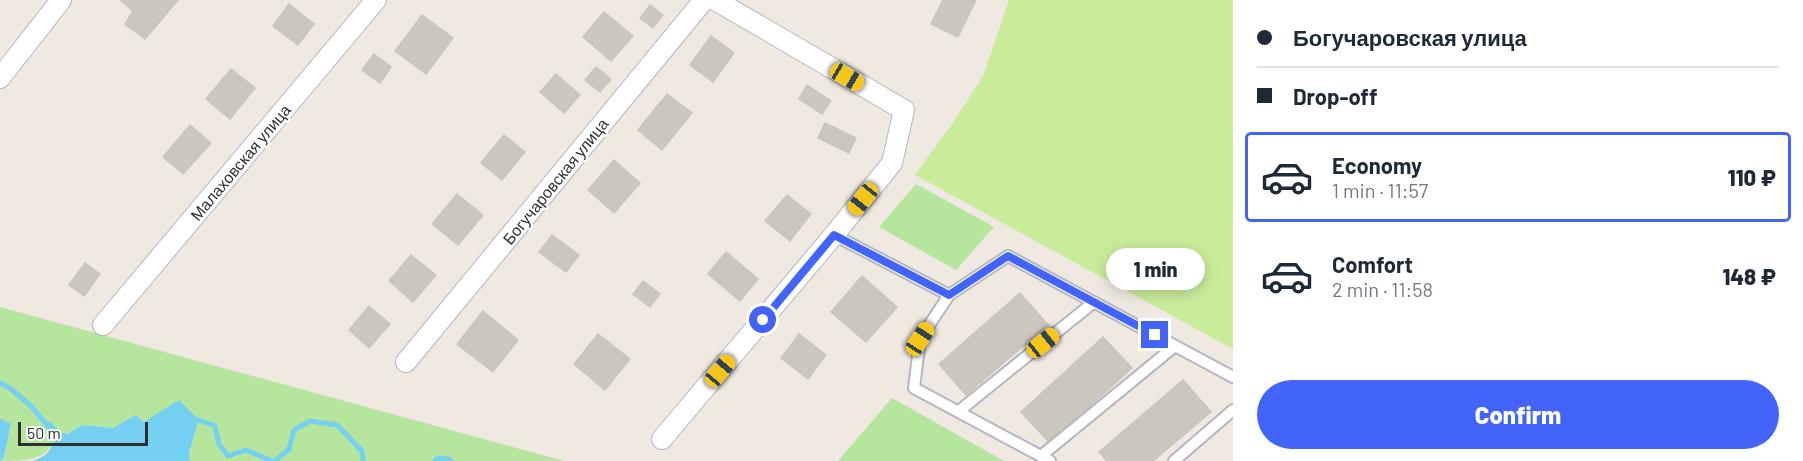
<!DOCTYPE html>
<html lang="en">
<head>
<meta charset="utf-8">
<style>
	body { margin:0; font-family:Barlow,sans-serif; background:#f6f6f7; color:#1f2937; height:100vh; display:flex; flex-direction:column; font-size:22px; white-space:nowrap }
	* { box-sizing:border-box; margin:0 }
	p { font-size:20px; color:#747a83 }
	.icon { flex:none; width:33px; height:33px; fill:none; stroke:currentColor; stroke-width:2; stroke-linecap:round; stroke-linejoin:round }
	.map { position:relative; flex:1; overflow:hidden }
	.sheet { display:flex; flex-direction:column; background:#fff; width:570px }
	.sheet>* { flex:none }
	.banner { display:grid; align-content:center; height:132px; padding:0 24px; background:#fff }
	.scale { position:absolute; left:18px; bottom:15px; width:130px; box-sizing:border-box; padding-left:6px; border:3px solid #2e2e2e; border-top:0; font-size:16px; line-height:21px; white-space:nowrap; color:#2e2e2e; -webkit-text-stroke:4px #fff; paint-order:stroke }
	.end { position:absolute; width:27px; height:27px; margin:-14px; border:8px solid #4264fb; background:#fff; box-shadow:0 0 0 3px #fff }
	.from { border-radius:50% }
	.bubble { position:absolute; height:42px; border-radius:21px; background:#fff; box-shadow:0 3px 15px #0003; font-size:20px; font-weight:800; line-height:42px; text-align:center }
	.car { position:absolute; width:18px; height:36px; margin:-18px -9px; border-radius:8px; box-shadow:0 0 4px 2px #0007; background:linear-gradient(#f5c518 24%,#345 0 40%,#f5c518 0 76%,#345 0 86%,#f5c518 0) }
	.banner b { display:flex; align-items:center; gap:21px; height:57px; font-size:22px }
	.banner b+b { border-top:2px solid #e0e1e3 }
	.banner i { width:15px; height:15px; background:#1f2937 }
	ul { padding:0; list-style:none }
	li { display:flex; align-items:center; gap:18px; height:90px; margin:0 12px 9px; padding:0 12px; border:3px solid transparent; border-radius:6px }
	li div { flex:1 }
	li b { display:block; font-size:22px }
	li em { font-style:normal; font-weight:800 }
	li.current { border-color:#4264fb }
	li>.icon { width:54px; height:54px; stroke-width:1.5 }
	.button { display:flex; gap:12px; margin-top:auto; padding:12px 24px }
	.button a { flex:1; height:69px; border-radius:36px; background:#4264fb; color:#fff; font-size:24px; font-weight:800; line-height:69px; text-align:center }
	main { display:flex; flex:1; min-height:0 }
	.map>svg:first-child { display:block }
	.green { fill:#b6e59e }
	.pitch { fill:#c9ec9a }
	.water { fill:#75cff0 }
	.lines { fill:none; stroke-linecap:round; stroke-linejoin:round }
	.stream { stroke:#75cff0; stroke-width:5 }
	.building { fill:#cbc7bf; stroke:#cbc5ba; stroke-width:1.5 }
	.lane-casing { stroke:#b4b7c1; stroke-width:14 }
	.street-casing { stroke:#b4b7c1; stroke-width:22 }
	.lane { stroke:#fff; stroke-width:10 }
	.street { stroke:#fff; stroke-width:20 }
	.route { stroke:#4264fb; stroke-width:8 }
	.labels { text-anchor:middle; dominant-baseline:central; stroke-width:4.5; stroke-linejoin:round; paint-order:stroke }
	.street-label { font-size:16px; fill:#2e2e2e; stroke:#fff }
</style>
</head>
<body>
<main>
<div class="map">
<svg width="1233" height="461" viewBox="0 0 1233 461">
	<rect width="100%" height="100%" fill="#efe9e1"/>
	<path class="green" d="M916 184 994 227 956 270 879 227Z
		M0 307 564 461H190L189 453 199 420 144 423 135 415 113 428 82 425 67 434 61 432 50 422H44L53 442C46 461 21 461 1 461L4 457 11 425 0 418Z
		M892 398 1004 461H838Z"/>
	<path class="pitch" d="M1009 0H1233V349L915 175 954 121 983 76Z"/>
	<path class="water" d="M179 400 199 420 189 453 190 461H32C43 458 50 453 53 442L43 422H50L61 432 67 434 82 425 113 428 135 415 144 422Z
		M0 418 11 424 4 457 1 461H0Z"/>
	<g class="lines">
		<path class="stream" d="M0 383 11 389 30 405 48 426
			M194 421 199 420 215 426 219 444 228 456 246 450 272 461
			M275 461 289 449 294 430 310 421 337 425 362 451 363 461
			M435 461 438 458 449 459 451 461"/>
	</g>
	<path class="building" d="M120 0H178L145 39 125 24 133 11Z
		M943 0H976L958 37 931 24Z
		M289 4 314 24 298 45 273 26Z
		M650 5 663 15 653 28 640 18Z
		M604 12 633 36 611 61 583 37Z
		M422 15 453 38 426 74 395 51Z
		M711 36 734 53 713 82 690 65Z
		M374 54 391 67 380 83 362 70Z
		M596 67 611 79 600 92 585 80Z
		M231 69 255 88 230 119 206 99Z
		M556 74 580 95 564 113 540 92Z
		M807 85 831 101 822 114 799 99Z
		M667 94 692 113 662 150 638 130Z
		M825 123 856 138 849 153 818 138Z
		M190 125 211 143 183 174 163 157Z
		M504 135 525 152 502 180 481 163Z
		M614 160 640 183 614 213 588 190Z
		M457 194 483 215 458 245 432 224Z
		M787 195 811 214 790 241 765 221Z
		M552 235 579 255 566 272 539 252Z
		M726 252 758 279 740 301 708 274Z
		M411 255 436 275 413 302 389 281Z
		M85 263 100 274 84 296 69 285Z
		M862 276 897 307 866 342 831 312Z
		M643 281 660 294 650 307 633 294Z
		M1020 293 1048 325 966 395 939 364Z
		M369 306 390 324 369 348 349 330Z
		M483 311 518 340 493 372 457 344Z
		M598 334 630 359 605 390 574 364Z
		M799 334 826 355 808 379 781 358Z
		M1103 337 1132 368 1092 404 1048 441 1021 412Z
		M1183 380 1211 412 1153 461H1107L1099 452Z"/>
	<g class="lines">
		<defs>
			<path id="lane" d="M834 235 949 295 1008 256 1233 377
				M949 295 920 339 914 388 1050 461
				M959 411 1094 302
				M1041 456 1175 346
				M1174 461 1233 410"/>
			<path id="street" d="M0 78 61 0
				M103 325 376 0
				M406 362 704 0
				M662 439 834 235 892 163 904 110 715 0"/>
		</defs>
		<use href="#lane" class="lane-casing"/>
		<use href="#street" class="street-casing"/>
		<use href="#lane" class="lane"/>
		<use href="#street" class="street"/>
	</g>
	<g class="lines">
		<path class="route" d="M763 320 834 235 949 295 1008 256 1155 335"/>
	</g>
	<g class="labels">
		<g class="street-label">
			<text transform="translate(240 162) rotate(-50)">Малаховская улица</text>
			<text transform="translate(555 181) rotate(-51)">Богучаровская улица</text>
		</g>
	</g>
</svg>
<div class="scale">50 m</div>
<i class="end from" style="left:763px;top:320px"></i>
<i class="end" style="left:1155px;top:335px"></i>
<div class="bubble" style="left:1106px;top:248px;width:99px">1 min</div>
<i class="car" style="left:847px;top:77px;rotate:120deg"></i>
<i class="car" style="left:863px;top:199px;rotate:219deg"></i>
<i class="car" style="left:920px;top:339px;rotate:33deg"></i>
<i class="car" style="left:1043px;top:343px;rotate:51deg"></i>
<i class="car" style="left:720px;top:371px;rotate:40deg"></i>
</div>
<section class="sheet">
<div class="banner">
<b><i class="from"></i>Богучаровская улица</b>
<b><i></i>Drop-off</b>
</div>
<ul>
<li class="current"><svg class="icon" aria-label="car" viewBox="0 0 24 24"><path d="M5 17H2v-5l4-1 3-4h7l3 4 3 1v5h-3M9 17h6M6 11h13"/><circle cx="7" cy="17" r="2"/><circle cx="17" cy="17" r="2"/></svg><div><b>Economy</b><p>1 min · 11:57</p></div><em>110 ₽</em></li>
<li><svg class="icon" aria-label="car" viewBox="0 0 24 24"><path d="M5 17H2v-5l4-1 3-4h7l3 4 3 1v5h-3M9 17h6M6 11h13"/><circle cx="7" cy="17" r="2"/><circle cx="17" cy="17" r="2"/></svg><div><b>Comfort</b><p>2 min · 11:58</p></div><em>148 ₽</em></li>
</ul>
<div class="button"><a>Confirm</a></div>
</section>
</main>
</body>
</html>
